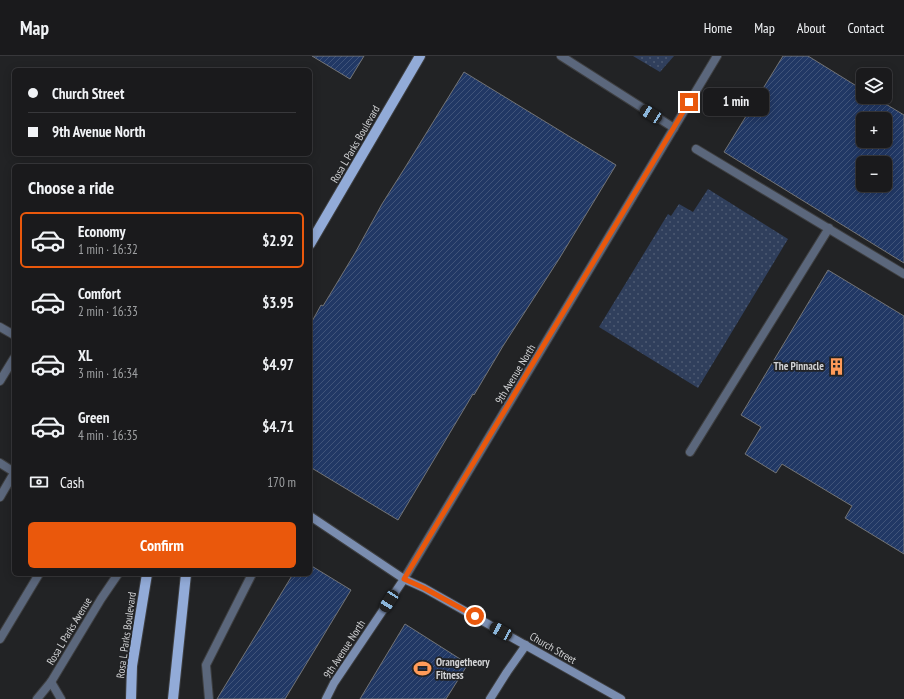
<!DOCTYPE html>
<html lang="en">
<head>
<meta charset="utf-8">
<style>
	body { margin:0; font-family:"PT Sans Narrow",sans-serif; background:#272729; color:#f1f3f6; height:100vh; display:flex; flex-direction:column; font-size:15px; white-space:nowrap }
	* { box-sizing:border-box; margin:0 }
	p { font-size:13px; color:#9fa1a3 }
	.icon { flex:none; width:22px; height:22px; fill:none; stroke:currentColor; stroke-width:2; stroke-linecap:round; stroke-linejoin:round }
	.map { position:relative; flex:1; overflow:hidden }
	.drawer { position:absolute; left:12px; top:108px; width:300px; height:412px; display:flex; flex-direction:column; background:#1a1a1c; border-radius:6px; box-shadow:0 2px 10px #0003,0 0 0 1px #38383b }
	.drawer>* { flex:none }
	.hud { position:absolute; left:12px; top:12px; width:300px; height:88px; border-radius:6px; box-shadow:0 2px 10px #0003,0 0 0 1px #38383b; display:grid; align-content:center; height:88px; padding:0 16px; background:#1a1a1c }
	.tools { position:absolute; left:856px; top:12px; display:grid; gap:8px }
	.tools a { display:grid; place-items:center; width:36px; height:36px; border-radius:6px; background:#1a1a1c; box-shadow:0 2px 10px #0003,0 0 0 1px #38383b; font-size:20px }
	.end { position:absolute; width:18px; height:18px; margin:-9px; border:5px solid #ea580c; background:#fff; box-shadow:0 0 0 2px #fff }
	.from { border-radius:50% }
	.bubble { position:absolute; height:28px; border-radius:6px; background:#1a1a1c; box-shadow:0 2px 10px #0003,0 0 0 1px #38383b; font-size:13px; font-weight:800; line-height:28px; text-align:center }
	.car { position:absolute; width:12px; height:24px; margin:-12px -6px; border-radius:5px; box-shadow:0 0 3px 1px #0007; background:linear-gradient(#222 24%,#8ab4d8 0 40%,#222 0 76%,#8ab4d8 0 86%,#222 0) }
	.hud b { display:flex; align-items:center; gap:14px; height:38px; font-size:15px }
	.hud b+b { border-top:1px solid #38383b }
	.hud i { width:10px; height:10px; background:#f1f3f6 }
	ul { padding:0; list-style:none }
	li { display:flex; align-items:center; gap:12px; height:56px; margin:0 8px 6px; padding:0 8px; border:2px solid transparent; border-radius:6px }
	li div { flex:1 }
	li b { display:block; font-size:15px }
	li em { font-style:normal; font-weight:800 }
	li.current { border-color:#ea580c }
	li>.icon { width:36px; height:36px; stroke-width:1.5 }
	h2 { padding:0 16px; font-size:18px; line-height:48px }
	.pay { display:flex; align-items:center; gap:10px; height:44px; padding:0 16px; font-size:15px }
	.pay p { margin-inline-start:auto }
	.primary-button { display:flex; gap:8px; margin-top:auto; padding:8px 16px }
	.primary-button a { flex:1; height:46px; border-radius:6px; background:#ea580c; color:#fff; font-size:16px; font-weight:800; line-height:46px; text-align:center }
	header { display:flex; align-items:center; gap:24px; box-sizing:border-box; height:56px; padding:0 20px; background:#1a1a1c; border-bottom:1px solid #38383b }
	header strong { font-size:19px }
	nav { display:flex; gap:22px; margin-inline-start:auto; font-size:14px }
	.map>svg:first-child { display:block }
	.grass { fill:url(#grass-dots) }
	.building { fill:url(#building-hatch); stroke:#737476; fill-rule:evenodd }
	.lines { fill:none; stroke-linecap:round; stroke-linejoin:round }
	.service-casing { stroke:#3e3f41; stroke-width:10 }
	.minor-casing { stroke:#3e3f41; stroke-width:10 }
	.tertiary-casing { stroke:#3e3f41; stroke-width:10 }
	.secondary-casing { stroke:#3e3f41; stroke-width:10 }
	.primary-casing { stroke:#3e3f41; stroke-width:12 }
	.service { stroke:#5b677c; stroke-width:8 }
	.minor { stroke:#5b677c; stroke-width:8 }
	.tertiary { stroke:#5b677c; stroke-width:8 }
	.secondary { stroke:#7a8db0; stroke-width:8 }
	.primary { stroke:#92abd8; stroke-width:10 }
	.route { stroke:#ea580c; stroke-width:5 }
	.labels { text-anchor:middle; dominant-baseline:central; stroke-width:3.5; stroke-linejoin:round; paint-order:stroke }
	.street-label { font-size:11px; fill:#d1d2d4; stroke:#222325 }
	.poi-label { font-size:11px; font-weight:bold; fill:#d1d2d4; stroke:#222325; text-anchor:end }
</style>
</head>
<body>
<header>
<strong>Map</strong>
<nav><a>Home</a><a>Map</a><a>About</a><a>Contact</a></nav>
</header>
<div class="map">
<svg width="904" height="643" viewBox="0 0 904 643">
	<defs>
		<pattern id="grass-dots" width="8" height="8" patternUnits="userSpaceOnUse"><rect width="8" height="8" fill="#303f5c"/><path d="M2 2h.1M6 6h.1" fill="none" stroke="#4d5a72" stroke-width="1.8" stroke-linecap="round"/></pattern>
		<pattern id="building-hatch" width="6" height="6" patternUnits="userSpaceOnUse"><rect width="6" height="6" fill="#213865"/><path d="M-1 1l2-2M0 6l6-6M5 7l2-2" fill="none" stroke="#40547a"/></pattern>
	</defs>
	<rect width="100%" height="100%" fill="#222325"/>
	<path class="grass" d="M633 0H674L660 16Z
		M708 133 788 183 698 332 599 271 668 158 671 160 679 148 693 156Z"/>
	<path class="building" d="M312 0H364L350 23Z
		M783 0H808L863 34V41H874L904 59V207L724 96ZM863 63H885V85H863ZM863 107H885V129H863Z
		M464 16 616 109 559 203 503 290 474 339 473 338 398 464 310 411V269L321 249 323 250 355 197 382 148 406 110Z
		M828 214 904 260V498L845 462 852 450 782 408 776 417 745 398 761 371 741 359Z
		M310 509 351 534 285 643H217L293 518H310Z
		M405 568 468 608 446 643H360Z"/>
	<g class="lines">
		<defs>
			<path id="service" d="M561 0 674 72
				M0 407 14 416
				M0 441 14 417
				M0 583 39 518
				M51 626 61 643
				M209 643 206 609 252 518"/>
			<path id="minor" d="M696 93 904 218
				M0 271 14 279
				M0 325 14 302
				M690 396 829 172"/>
			<path id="tertiary" d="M404 523 717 0
				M37 643 51 626 101 543 118 518"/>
			<path id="secondary" d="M310 460 404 523 424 532 621 643
				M326 643 334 627 404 523
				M490 643 507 616 526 589"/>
			<path id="primary" d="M310 188 420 0
				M131 643 132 610 147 518
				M173 643 186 518"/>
		</defs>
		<use href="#service" class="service-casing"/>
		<use href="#minor" class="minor-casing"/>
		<use href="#tertiary" class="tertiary-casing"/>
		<use href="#secondary" class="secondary-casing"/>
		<use href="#primary" class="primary-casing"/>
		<use href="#service" class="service"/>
		<use href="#minor" class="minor"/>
		<use href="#tertiary" class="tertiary"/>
		<use href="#secondary" class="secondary"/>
		<use href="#primary" class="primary"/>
	</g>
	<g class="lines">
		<path class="route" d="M475 560 424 532 404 523 689 46"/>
	</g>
	<defs>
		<symbol id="building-bare" viewBox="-9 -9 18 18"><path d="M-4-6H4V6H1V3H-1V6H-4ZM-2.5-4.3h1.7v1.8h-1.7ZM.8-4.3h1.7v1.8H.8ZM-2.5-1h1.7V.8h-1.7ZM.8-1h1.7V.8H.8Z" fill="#ff9b59" stroke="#222325" stroke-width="2.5" paint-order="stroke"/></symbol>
		<symbol id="stadium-bare" viewBox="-9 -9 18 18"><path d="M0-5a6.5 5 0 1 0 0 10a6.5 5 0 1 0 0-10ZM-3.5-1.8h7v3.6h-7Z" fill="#ff9b59" stroke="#222325" stroke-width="2.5" paint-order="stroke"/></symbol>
	</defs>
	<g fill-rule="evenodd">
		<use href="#building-bare" x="824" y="298" width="25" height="25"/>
		<use href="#stadium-bare" x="410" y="600" width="25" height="25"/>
	</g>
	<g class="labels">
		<g class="street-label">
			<text transform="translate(355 88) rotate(-60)">Rosa L Parks Boulevard</text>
			<text transform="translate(515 318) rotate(-59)">9th Avenue North</text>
			<text transform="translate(69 575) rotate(-59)">Rosa L Parks Avenue</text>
			<text transform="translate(126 579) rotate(-82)">Rosa L Parks Boulevard</text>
			<text transform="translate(553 592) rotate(30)">Church Street</text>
			<text transform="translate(344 593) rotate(-57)">9th Avenue North</text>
		</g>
		<g class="poi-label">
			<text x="824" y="310">The Pinnacle</text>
			<text x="436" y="606" text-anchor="start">Orangetheory<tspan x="436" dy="13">Fitness</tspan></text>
		</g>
	</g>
</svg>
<div class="tools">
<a><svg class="icon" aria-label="layers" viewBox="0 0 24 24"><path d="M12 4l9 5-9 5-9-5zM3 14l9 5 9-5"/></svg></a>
<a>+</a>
<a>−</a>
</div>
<i class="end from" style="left:475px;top:560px"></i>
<i class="end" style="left:689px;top:46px"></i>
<div class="bubble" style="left:703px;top:32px;width:66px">1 min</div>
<i class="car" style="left:651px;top:58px;rotate:303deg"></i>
<i class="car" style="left:389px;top:545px;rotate:213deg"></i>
<i class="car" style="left:501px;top:575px;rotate:299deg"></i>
<div class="hud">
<b><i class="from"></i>Church Street</b>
<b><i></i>9th Avenue North</b>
</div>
<section class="drawer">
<h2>Choose a ride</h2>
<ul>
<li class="current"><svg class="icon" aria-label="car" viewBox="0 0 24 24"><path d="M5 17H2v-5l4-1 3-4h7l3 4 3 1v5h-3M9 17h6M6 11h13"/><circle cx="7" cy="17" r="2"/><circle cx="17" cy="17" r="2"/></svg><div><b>Economy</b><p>1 min · 16:32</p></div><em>$2.92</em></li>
<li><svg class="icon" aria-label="car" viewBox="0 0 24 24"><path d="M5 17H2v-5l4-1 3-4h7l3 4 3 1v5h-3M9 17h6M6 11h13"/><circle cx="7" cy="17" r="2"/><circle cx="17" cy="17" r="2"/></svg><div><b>Comfort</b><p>2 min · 16:33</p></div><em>$3.95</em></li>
<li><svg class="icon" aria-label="car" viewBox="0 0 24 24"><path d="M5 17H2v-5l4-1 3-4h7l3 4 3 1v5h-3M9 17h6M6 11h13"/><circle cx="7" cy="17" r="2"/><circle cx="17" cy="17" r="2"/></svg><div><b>XL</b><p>3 min · 16:34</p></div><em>$4.97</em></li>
<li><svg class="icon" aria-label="car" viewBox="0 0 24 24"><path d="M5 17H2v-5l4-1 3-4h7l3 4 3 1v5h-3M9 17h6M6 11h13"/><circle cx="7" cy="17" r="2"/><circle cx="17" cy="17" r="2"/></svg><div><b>Green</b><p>4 min · 16:35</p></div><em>$4.71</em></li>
</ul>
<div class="pay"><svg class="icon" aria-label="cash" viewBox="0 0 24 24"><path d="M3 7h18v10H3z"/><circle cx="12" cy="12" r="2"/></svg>Cash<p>170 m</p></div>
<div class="primary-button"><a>Confirm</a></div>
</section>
</div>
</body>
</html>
